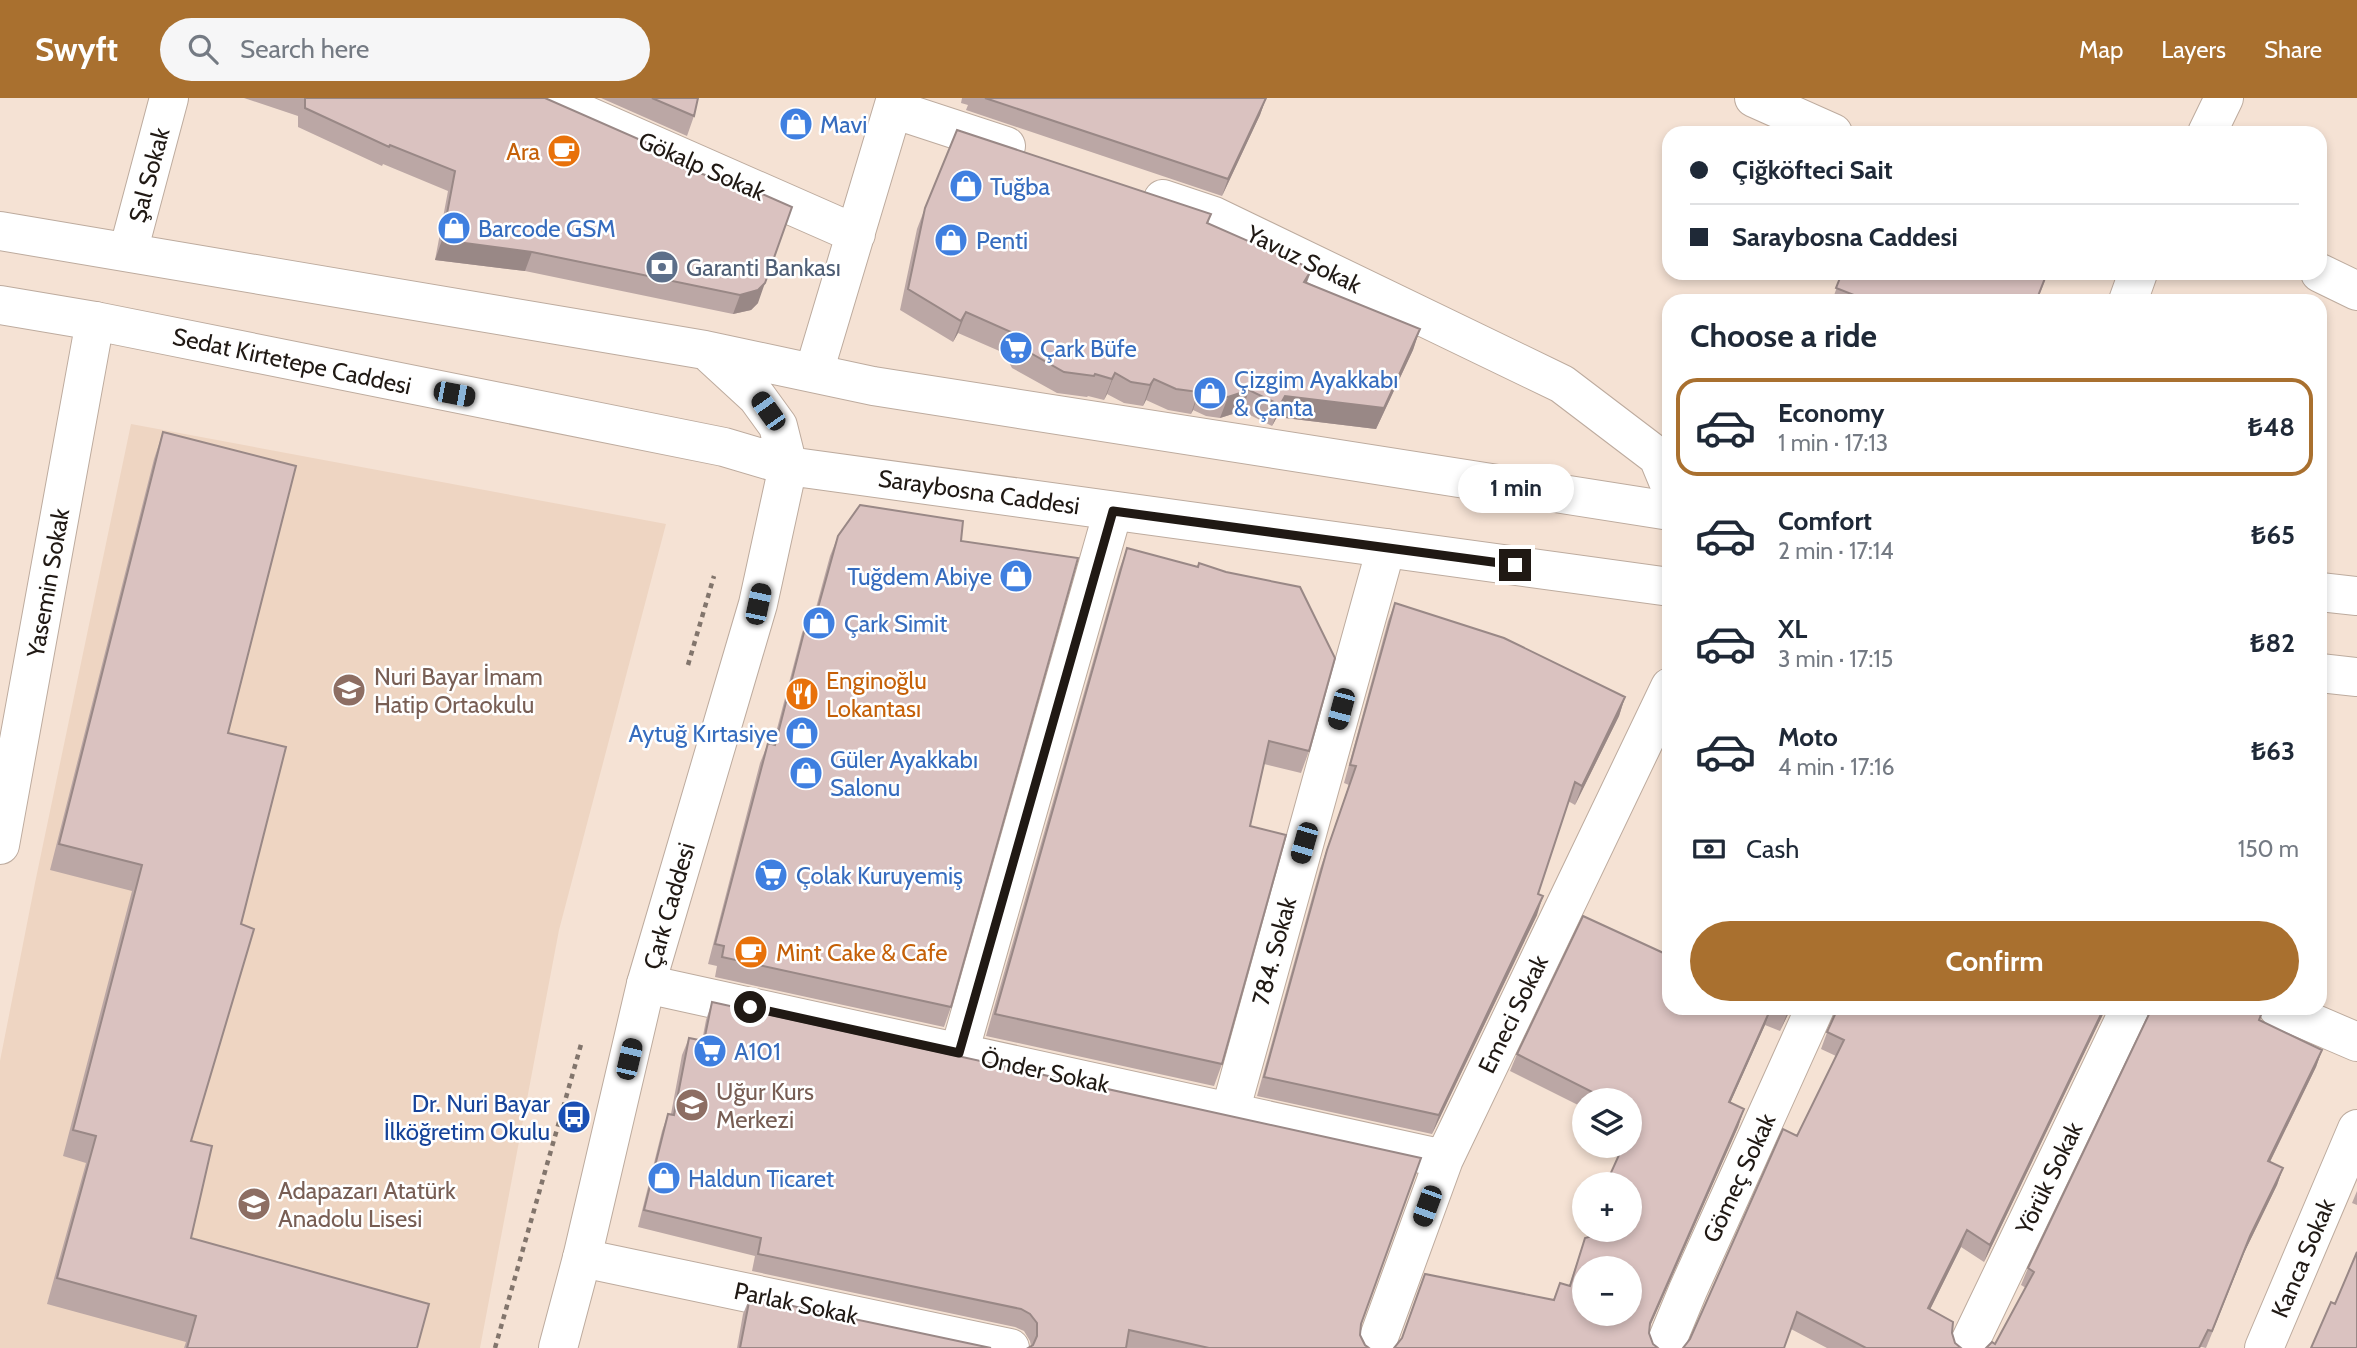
<!DOCTYPE html>
<html lang="en">
<head>
<meta charset="utf-8">
<style>
	body { margin:0; font-family:Cabin,sans-serif; background:#f6f6f7; color:#1f2937; height:100vh; display:flex; flex-direction:column; font-size:26px; white-space:nowrap }
	* { box-sizing:border-box; margin:0 }
	p { font-size:23px; color:#747a83 }
	.icon { flex:none; width:38px; height:38px; fill:none; stroke:currentColor; stroke-width:2; stroke-linecap:round; stroke-linejoin:round }
	.map { position:relative; flex:1; overflow:hidden }
	.drawer { position:absolute; left:1662px; top:196px; width:665px; height:721px; display:flex; flex-direction:column; background:#fff; border-radius:21px; box-shadow:0 4px 10px #0003 }
	.drawer>* { flex:none }
	.hud { position:absolute; left:1662px; top:28px; width:665px; height:154px; border-radius:21px; box-shadow:0 4px 10px #0003; display:grid; align-content:center; height:154px; padding:0 28px; background:#fff }
	.controls { position:absolute; left:1572px; top:990px; display:grid; gap:14px }
	.controls a { display:grid; place-items:center; width:70px; height:70px; border-radius:50%; background:#fff; box-shadow:0 4px 10px #0003; font-size:35px }
	.end { position:absolute; width:32px; height:32px; margin:-16px; border:9px solid #201914; background:#fff; box-shadow:0 0 0 4px #fff }
	.from { border-radius:50% }
	.bubble { position:absolute; height:49px; border-radius:24px; background:#fff; box-shadow:0 4px 10px #0003; font-size:23px; font-weight:700; line-height:49px; text-align:center }
	.car { position:absolute; width:21px; height:42px; margin:-21px -10px; border-radius:9px; box-shadow:0 0 5px 2px #0007; background:linear-gradient(#222 24%,#8ab4d8 0 40%,#222 0 76%,#8ab4d8 0 86%,#222 0) }
	.hud b { display:flex; align-items:center; gap:24px; height:66px; font-size:26px }
	.hud b+b { border-top:2px solid #e0e1e3 }
	.hud i { width:18px; height:18px; background:#1f2937 }
	ul { padding:0; list-style:none }
	li { display:flex; align-items:center; gap:21px; height:98px; margin:0 14px 10px; padding:0 14px; border:4px solid transparent; border-radius:21px }
	li div { flex:1 }
	li b { display:block; font-size:26px }
	li em { font-style:normal; font-weight:700 }
	li.active { border-color:#a9702f }
	li>.icon { width:63px; height:63px; stroke-width:1.5 }
	h2 { padding:0 28px; font-size:32px; line-height:84px }
	.pay { display:flex; align-items:center; gap:18px; height:77px; padding:0 28px; font-size:26px }
	.pay p { margin-inline-start:auto }
	.cta { display:flex; gap:14px; margin-top:auto; padding:14px 28px }
	.cta a { flex:1; height:80px; border-radius:42px; background:#a9702f; color:#fff; font-size:28px; font-weight:700; line-height:80px; text-align:center }
	header { display:flex; align-items:center; gap:42px; box-sizing:border-box; height:98px; padding:0 35px; background:#a9702f; color:#fff }
	header strong { font-size:33px }
	nav { display:flex; gap:38px; margin-inline-start:auto; font-size:24px }
	.search { width:490px; height:63px; background:#f6f6f7; display:flex; align-items:center; gap:18px; box-sizing:border-box; padding:0 24px; border-radius:38px; color:#747a83; font-size:26px }
	.map>svg:first-child { display:block }
	.built { fill:#eed5c2 }
	.lines { fill:none; stroke-linecap:round; stroke-linejoin:round }
	.street-casing { stroke:#bdab9e; stroke-width:40 }
	.secondary-casing { stroke:#bdab9e; stroke-width:40 }
	.path { stroke:#82756c; stroke-width:4.5; stroke-dasharray:5 5; stroke-linecap:butt }
	.street { stroke:#fff; stroke-width:38 }
	.secondary { stroke:#fff; stroke-width:38 }
	.wall { fill:#bba7a5 }
	.shaded-wall { fill:#998886 }
	.building { fill:#dac2c0; stroke:#998886; stroke-width:2; fill-rule:evenodd }
	.route { stroke:#201914; stroke-width:9 }
	.labels { text-anchor:middle; dominant-baseline:central; stroke-width:5; stroke-linejoin:round; paint-order:stroke }
	.shop-label { font-size:24px; fill:#366cbe; stroke:#fff; text-anchor:start }
	.food-label { font-size:24px; fill:#c56008; stroke:#fff; text-anchor:start }
	.street-label { font-size:24px; fill:#201914; stroke:#fff }
	.service-label { font-size:24px; fill:#4e5e75; stroke:#fff; text-anchor:start }
	.education-label { font-size:24px; fill:#785e54; stroke:#fff; text-anchor:start }
	.transit-label { font-size:24px; fill:#164399; stroke:#fff; text-anchor:end }
</style>
</head>
<body>
<header>
<strong>Swyft</strong>
<div class="search"><svg class="icon" aria-label="search" viewBox="0 0 24 24"><circle cx="10" cy="10" r="6"/><path d="M15 15l6 6"/></svg>Search here</div>
<nav><a>Map</a><a>Layers</a><a>Share</a></nav>
</header>
<div class="map">
<svg width="2357" height="1250" viewBox="0 0 2357 1250">
	<rect width="100%" height="100%" fill="#f5e2d4"/>
	<path class="built" d="M131 326 666 426 559 832 480 1250H0V963L35 785Z"/>
	<g class="lines">
		<defs>
			<path id="street" d="M547 0 856 136
				M1754 0 1833 35
				M893 11 1006 48
				M2207 35 2224 0
				M1163 101 1214 118 1562 286 1658 359 1670 388
				M128 154 169 0
				M2320 175 2357 193
				M2128 203 2138 175
				M814 274 896 0
				M0 747 95 223
				M646 886 1444 1061
				M2278 910 2357 944
				M959 955 1113 413
				M1230 1014 1386 450
				M582 1160 1010 1250
				M1375 1250 1444 1061 1670 589
				M1664 1250 1688 1192 1815 910
				M1967 1250 2130 910
				M2264 1250 2357 1031"/>
			<path id="secondary" d="M0 133 705 252 873 288 1670 413
				M0 207 95 223 724 349 788 368 1670 489
				M2320 494 2357 498
				M2320 575 2357 579
				M558 1250 582 1160 646 886 758 506 788 368 778 328 757 299 707 253"/>
		</defs>
		<use href="#street" class="street-casing"/>
		<use href="#secondary" class="secondary-casing"/>
		<path class="path" d="M688 567 714 478
			M495 1250 582 943"/>
		<use href="#street" class="street"/>
		<use href="#secondary" class="secondary"/>
	</g>
	<path class="wall" d="M244 0H545L682 70 758 205 751 212 733 216 525 173 435 162 448 93 383 66 382 68 298 29V18Z
		M601 0H698L694 18 687 38Z
		M962 0H1266L1260 17 1222 98 966 12 968 7 961 5Z
		M925 110 1211 116 1208 125 1307 186 1420 231 1413 252 1376 331 1277 319 1272 328 1242 313 1220 320 1206 318 1193 312 1191 316 1168 312 1146 302 1143 308 1124 305 1107 296 1104 302 1088 298 1087 299 1057 295 1012 270 1004 255 958 235 953 244 900 212 917 131Z
		M1842 175H2048L2037 203H1832Z
		M163 334 228 635 241 826 191 1043V1140L417 1250H184L186 1244 47 1206 86 1065 63 1058 132 793 50 772 154 361Z
		M838 438 961 443 951 909 944 929 715 879 717 868 708 866 760 665 768 645 773 646 802 535 809 515 814 517 830 458Z
		M1127 450 1309 653 1301 675 1264 666 1250 728 1222 966 1214 988 986 938 1119 472Z
		M1395 505 1625 599 1619 618 1575 707 1568 703 1538 796 1537 817 1432 1036 1257 998 1320 771 1349 687 1344 685 1388 523Z
		M712 904 1361 1226 1360 1237 1365 1247 1369 1250H1028L1031 1248 1030 1243 1024 1233 1015 1229 752 1173 755 1158 638 1129 662 1033 668 1016H671L682 957 689 940 702 943 706 922Z
		M1670 910H1791L1780 933 1765 927 1730 1005 1744 1011 1738 1029 1649 1229 1553 1202 1560 1185 1569 1188 1585 1140 1589 1139 1629 1087H1606L1630 1033H1629V1003H1584V1010L1510 973 1517 956Z
		M1836 910H2106L1984 1164 1961 1149 1930 1211 1952 1235 1955 1245 1961 1250H1827L1791 1231 1690 1241 1797 1038 1836 958 1821 951Z
		M2152 910H2247L2259 923 2322 952 2316 969 2270 1064 2283 1070 2277 1087 2244 1155 2206 1250 2202 1249 1995 1246 2026 1190 2021 1187 2028 1170Z
		M2357 1093V1107L2352 1105Z
		M750 1199 991 1250H737L743 1216Z"/>
	<path class="shaded-wall" d="M1266 0 1260 17 1222 98 1228 81Z
		M442 142 532 154 525 173 435 162Z
		M1312 171 1304 192V184Z
		M765 185 758 205 751 212 733 216 740 197Z
		M966 214 958 235 953 244 961 223Z
		M1420 231 1413 252 1376 331 1277 319 1272 328 1280 307 1285 298Z
		M1115 275 1107 296 1104 302 1112 281Z
		M1154 281 1146 302 1143 308 1150 287Z
		M1200 291 1193 312 1191 316 1198 294Z
		M1249 292 1242 313 1220 320 1228 299Z
		M1625 599 1619 618 1575 707 1582 688Z
		M1543 798 1537 817 1432 1036 1439 1017Z
		M1771 910 1765 927 1723 1021 1729 1004Z
		M1790 910H1791L1780 933 1787 916Z
		M2104 910H2106L1984 1164 1990 1147Z
		M2322 952 2316 969 2262 1080 2268 1063Z
		M1744 1011 1738 1029 1644 1242 1650 1225Z
		M2283 1070 2277 1087 2244 1155 2206 1250 2250 1138Z
		M1967 1132 1961 1149 1922 1228 1928 1210Z"/>
	<path class="building" d="M305 0H545L684 61 682 70 746 89 792 109 765 185 758 192 740 197 532 154 442 142 455 73 390 47 389 49 305 10Z
		M652 0H698L694 18Z
		M985 0H1266L1228 81Z
		M957 32 1211 116 1207 125 1312 171 1304 184 1420 231 1384 310 1285 298 1280 307 1249 292 1228 299 1214 297 1200 291 1198 294 1176 291 1154 281 1150 287 1131 284 1115 275 1112 281 1095 276 1094 278 1064 274 1020 249 1011 234 966 214 961 223 908 191 925 110Z
		M1842 175H2047L2036 203H1963L1952 199 1950 203H1869L1836 190Z
		M163 334 296 368 228 635 286 649 241 826 254 831 191 1043 212 1048 191 1140 429 1206 417 1250H187L196 1218 57 1180 96 1038 73 1032 142 767 59 746Z
		M860 407 963 423 961 443 1078 460 951 909 722 859 724 848 715 846 768 645 775 647 809 515 816 517 838 438Z
		M1127 450 1198 469 1199 465 1226 474 1300 489 1335 560 1309 653 1269 643 1250 728 1286 737 1222 966 995 916Z
		M1395 505 1504 540 1625 599 1582 688 1575 684 1538 796 1543 798 1439 1017 1264 979 1327 752 1356 668 1350 667Z
		M1583 818 1670 858V910H1771L1729 1004 1744 1011 1650 1225 1649 1235 1653 1246 1658 1250H1394L1402 1240 1425 1176 1554 1202 1560 1185 1570 1188 1585 1140 1589 1139 1592 1132H1629V1087H1613L1616 1081 1609 1079 1623 1048H1629V1035L1638 1017 1629 1012V1003H1610L1517 956ZM1584 1171H1629V1216H1584Z
		M712 904 1421 1060 1361 1226 1360 1237 1365 1247 1369 1250H1209L1129 1232 1126 1250H1028L1033 1247 1037 1238V1225L1030 1216 1021 1211 758 1156 761 1140 644 1112 668 1016 674 1017 689 940 704 943Z
		M1773 910H1790L1787 916Z
		M1838 910H2104L1990 1147 1967 1132 1928 1210 1953 1224 1952 1235 1955 1245 1961 1250H1866L1797 1214 1784 1250H1683L1690 1241 1783 1031 1797 1038 1844 942 1827 934Z
		M2152 910H2247L2261 917 2259 922 2322 952 2268 1063 2283 1070 2250 1138 2212 1233 2208 1232 2199 1250H1986L1992 1244 1995 1246 2034 1174 2028 1170Z
		M2357 1154V1250H2311L2331 1204 2335 1206Z
		M750 1199 991 1250H740Z"/>
	<g class="lines">
		<path class="route" d="M750 909 959 955 1113 413 1515 467"/>
	</g>
	<defs>
		<symbol id="shop-disc" viewBox="-11 -11 22 22"><circle r="9.5" fill="#3f7fe0" stroke="#fff"/><path d="M-5-2.5h2.3a2.7 3.5 0 0 1 5.4 0H5L5.5 6h-11ZM-1.5-2.5h3a1.5 2.3 0 0 0-3 0Z" fill="#fff"/></symbol>
		<symbol id="cafe-disc" viewBox="-11 -11 22 22"><circle r="9.5" fill="#e8710a" stroke="#fff"/><path d="M-5.5-4.5H6V0H3Q3 3.5 0 3.5H-2.5Q-5.5 3.5-5.5 0ZM3-3.2v2h1.7v-2ZM-6 4.5H4V6H-6Z" fill="#fff"/></symbol>
		<symbol id="bank-disc" viewBox="-11 -11 22 22"><circle r="9.5" fill="#5c6f8a" stroke="#fff"/><path d="M-6-4H6V4H-6ZM0-2.3a2.3 2.3 0 1 0 0 4.6a2.3 2.3 0 1 0 0-4.6Z" fill="#fff"/></symbol>
		<symbol id="supermarket-disc" viewBox="-11 -11 22 22"><circle r="9.5" fill="#3f7fe0" stroke="#fff"/><path d="M-6-5.5h2.5l.6 2H6L4.5 2H-2.5L-4.4-4H-6ZM-1.5 3.2a1.3 1.3 0 1 0 .1 0ZM3 3.2a1.3 1.3 0 1 0 .1 0Z" fill="#fff"/></symbol>
		<symbol id="school-disc" viewBox="-11 -11 22 22"><circle r="9.5" fill="#8d6e63" stroke="#fff"/><path d="M0-5L7-2L0 1L-7-2ZM-4 1L0 2.5L4 1V4Q0 6-4 4Z" fill="#fff"/></symbol>
		<symbol id="restaurant-disc" viewBox="-11 -11 22 22"><circle r="9.5" fill="#e8710a" stroke="#fff"/><path d="M-5-6h1v4h1v-4h1v4h1v-4h1v5L-1.5 .5V6h-2V.5L-5-1ZM5-6V6H3V1.5H1.5Q1.5-4 5-6Z" fill="#fff"/></symbol>
		<symbol id="bus-disc" viewBox="-11 -11 22 22"><circle r="9.5" fill="#1a4fb4" stroke="#fff"/><path d="M-5-6H5V4H4V6H2V4H-2V6H-4V4H-5ZM-3.5-4V0h7V-4ZM-3.5 1.2v1.5H-2V1.2ZM2 1.2v1.5H3.5V1.2Z" fill="#fff"/></symbol>
	</defs>
	<g fill-rule="evenodd">
		<use href="#shop-disc" x="777" y="7" width="38" height="38"/>
		<use href="#cafe-disc" x="545" y="34" width="38" height="38"/>
		<use href="#shop-disc" x="947" y="69" width="38" height="38"/>
		<use href="#shop-disc" x="435" y="111" width="38" height="38"/>
		<use href="#shop-disc" x="932" y="123" width="38" height="38"/>
		<use href="#bank-disc" x="643" y="150" width="38" height="38"/>
		<use href="#supermarket-disc" x="997" y="231" width="38" height="38"/>
		<use href="#shop-disc" x="1191" y="276" width="38" height="38"/>
		<use href="#shop-disc" x="997" y="459" width="38" height="38"/>
		<use href="#shop-disc" x="800" y="506" width="38" height="38"/>
		<use href="#school-disc" x="330" y="573" width="38" height="38"/>
		<use href="#restaurant-disc" x="783" y="577" width="38" height="38"/>
		<use href="#shop-disc" x="783" y="616" width="38" height="38"/>
		<use href="#shop-disc" x="787" y="656" width="38" height="38"/>
		<use href="#supermarket-disc" x="752" y="758" width="38" height="38"/>
		<use href="#cafe-disc" x="732" y="835" width="38" height="38"/>
		<use href="#supermarket-disc" x="691" y="934" width="38" height="38"/>
		<use href="#school-disc" x="673" y="988" width="38" height="38"/>
		<use href="#bus-disc" x="555" y="1000" width="38" height="38"/>
		<use href="#shop-disc" x="645" y="1061" width="38" height="38"/>
		<use href="#school-disc" x="235" y="1087" width="38" height="38"/>
	</g>
	<g class="labels">
		<g class="shop-label">
			<text x="820" y="26">Mavi</text>
			<text x="990" y="88">Tuğba</text>
			<text x="478" y="130">Barcode GSM</text>
			<text x="976" y="142">Penti</text>
			<text x="1040" y="250">Çark Büfe</text>
			<text x="1234" y="281">Çizgim Ayakkabı<tspan x="1234" dy="28">&amp; Çanta</tspan></text>
			<text x="992" y="478" text-anchor="end">Tuğdem Abiye</text>
			<text x="844" y="525">Çark Simit</text>
			<text x="778" y="635" text-anchor="end">Aytuğ Kırtasiye</text>
			<text x="830" y="661">Güler Ayakkabı<tspan x="830" dy="28">Salonu</tspan></text>
			<text x="796" y="777">Çolak Kuruyemiş</text>
			<text x="734" y="953">A101</text>
			<text x="688" y="1080">Haldun Ticaret</text>
		</g>
		<g class="food-label">
			<text x="540" y="53" text-anchor="end">Ara</text>
			<text x="826" y="582">Enginoğlu<tspan x="826" dy="28">Lokantası</tspan></text>
			<text x="776" y="854">Mint Cake &amp; Cafe</text>
		</g>
		<g class="street-label">
			<text transform="translate(702 68) rotate(24)">Gökalp Sokak</text>
			<text transform="translate(149 77) rotate(-75)">Şal Sokak</text>
			<text transform="translate(1304 161) rotate(26)">Yavuz Sokak</text>
			<text transform="translate(292 263) rotate(12)">Sedat Kirtetepe Caddesi</text>
			<text transform="translate(979 394) rotate(8)">Saraybosna Caddesi</text>
			<text transform="translate(48 485) rotate(-80)">Yasemin Sokak</text>
			<text transform="translate(669 808) rotate(-74)">Çark Caddesi</text>
			<text transform="translate(1274 853) rotate(-75)">784. Sokak</text>
			<text transform="translate(1513 916) rotate(-64)">Emeci Sokak</text>
			<text transform="translate(1045 973) rotate(12)">Önder Sokak</text>
			<text transform="translate(1739 1080) rotate(-65)">Gömeç Sokak</text>
			<text transform="translate(2049 1080) rotate(-64)">Yörük Sokak</text>
			<text transform="translate(2303 1160) rotate(-67)">Kanca Sokak</text>
			<text transform="translate(796 1205) rotate(12)">Parlak Sokak</text>
		</g>
		<g class="service-label">
			<text x="686" y="169">Garanti Bankası</text>
		</g>
		<g class="education-label">
			<text x="374" y="578">Nuri Bayar İmam<tspan x="374" dy="28">Hatip Ortaokulu</tspan></text>
			<text x="716" y="993">Uğur Kurs<tspan x="716" dy="28">Merkezi</tspan></text>
			<text x="278" y="1092">Adapazarı Atatürk<tspan x="278" dy="28">Anadolu Lisesi</tspan></text>
		</g>
		<g class="transit-label">
			<text x="550" y="1005">Dr. Nuri Bayar<tspan x="550" dy="28">İlköğretim Okulu</tspan></text>
		</g>
	</g>
</svg>
<div class="controls">
<a><svg class="icon" aria-label="layers" viewBox="0 0 24 24"><path d="M12 4l9 5-9 5-9-5zM3 14l9 5 9-5"/></svg></a>
<a>+</a>
<a>−</a>
</div>
<i class="end from" style="left:750px;top:909px"></i>
<i class="end" style="left:1515px;top:467px"></i>
<div class="bubble" style="left:1458px;top:366px;width:116px">1 min</div>
<i class="car" style="left:454px;top:296px;rotate:101deg"></i>
<i class="car" style="left:768px;top:313px;rotate:325deg"></i>
<i class="car" style="left:758px;top:506px;rotate:12deg"></i>
<i class="car" style="left:1341px;top:611px;rotate:195deg"></i>
<i class="car" style="left:1304px;top:745px;rotate:196deg"></i>
<i class="car" style="left:629px;top:961px;rotate:13deg"></i>
<i class="car" style="left:1427px;top:1108px;rotate:200deg"></i>
<div class="hud">
<b><i class="from"></i>Çiğköfteci Sait</b>
<b><i></i>Saraybosna Caddesi</b>
</div>
<section class="drawer">
<h2>Choose a ride</h2>
<ul>
<li class="active"><svg class="icon" aria-label="car" viewBox="0 0 24 24"><path d="M5 17H2v-5l4-1 3-4h7l3 4 3 1v5h-3M9 17h6M6 11h13"/><circle cx="7" cy="17" r="2"/><circle cx="17" cy="17" r="2"/></svg><div><b>Economy</b><p>1 min · 17:13</p></div><em>₺48</em></li>
<li><svg class="icon" aria-label="car" viewBox="0 0 24 24"><path d="M5 17H2v-5l4-1 3-4h7l3 4 3 1v5h-3M9 17h6M6 11h13"/><circle cx="7" cy="17" r="2"/><circle cx="17" cy="17" r="2"/></svg><div><b>Comfort</b><p>2 min · 17:14</p></div><em>₺65</em></li>
<li><svg class="icon" aria-label="car" viewBox="0 0 24 24"><path d="M5 17H2v-5l4-1 3-4h7l3 4 3 1v5h-3M9 17h6M6 11h13"/><circle cx="7" cy="17" r="2"/><circle cx="17" cy="17" r="2"/></svg><div><b>XL</b><p>3 min · 17:15</p></div><em>₺82</em></li>
<li><svg class="icon" aria-label="car" viewBox="0 0 24 24"><path d="M5 17H2v-5l4-1 3-4h7l3 4 3 1v5h-3M9 17h6M6 11h13"/><circle cx="7" cy="17" r="2"/><circle cx="17" cy="17" r="2"/></svg><div><b>Moto</b><p>4 min · 17:16</p></div><em>₺63</em></li>
</ul>
<div class="pay"><svg class="icon" aria-label="cash" viewBox="0 0 24 24"><path d="M3 7h18v10H3z"/><circle cx="12" cy="12" r="2"/></svg>Cash<p>150 m</p></div>
<div class="cta"><a>Confirm</a></div>
</section>
</div>
</body>
</html>
